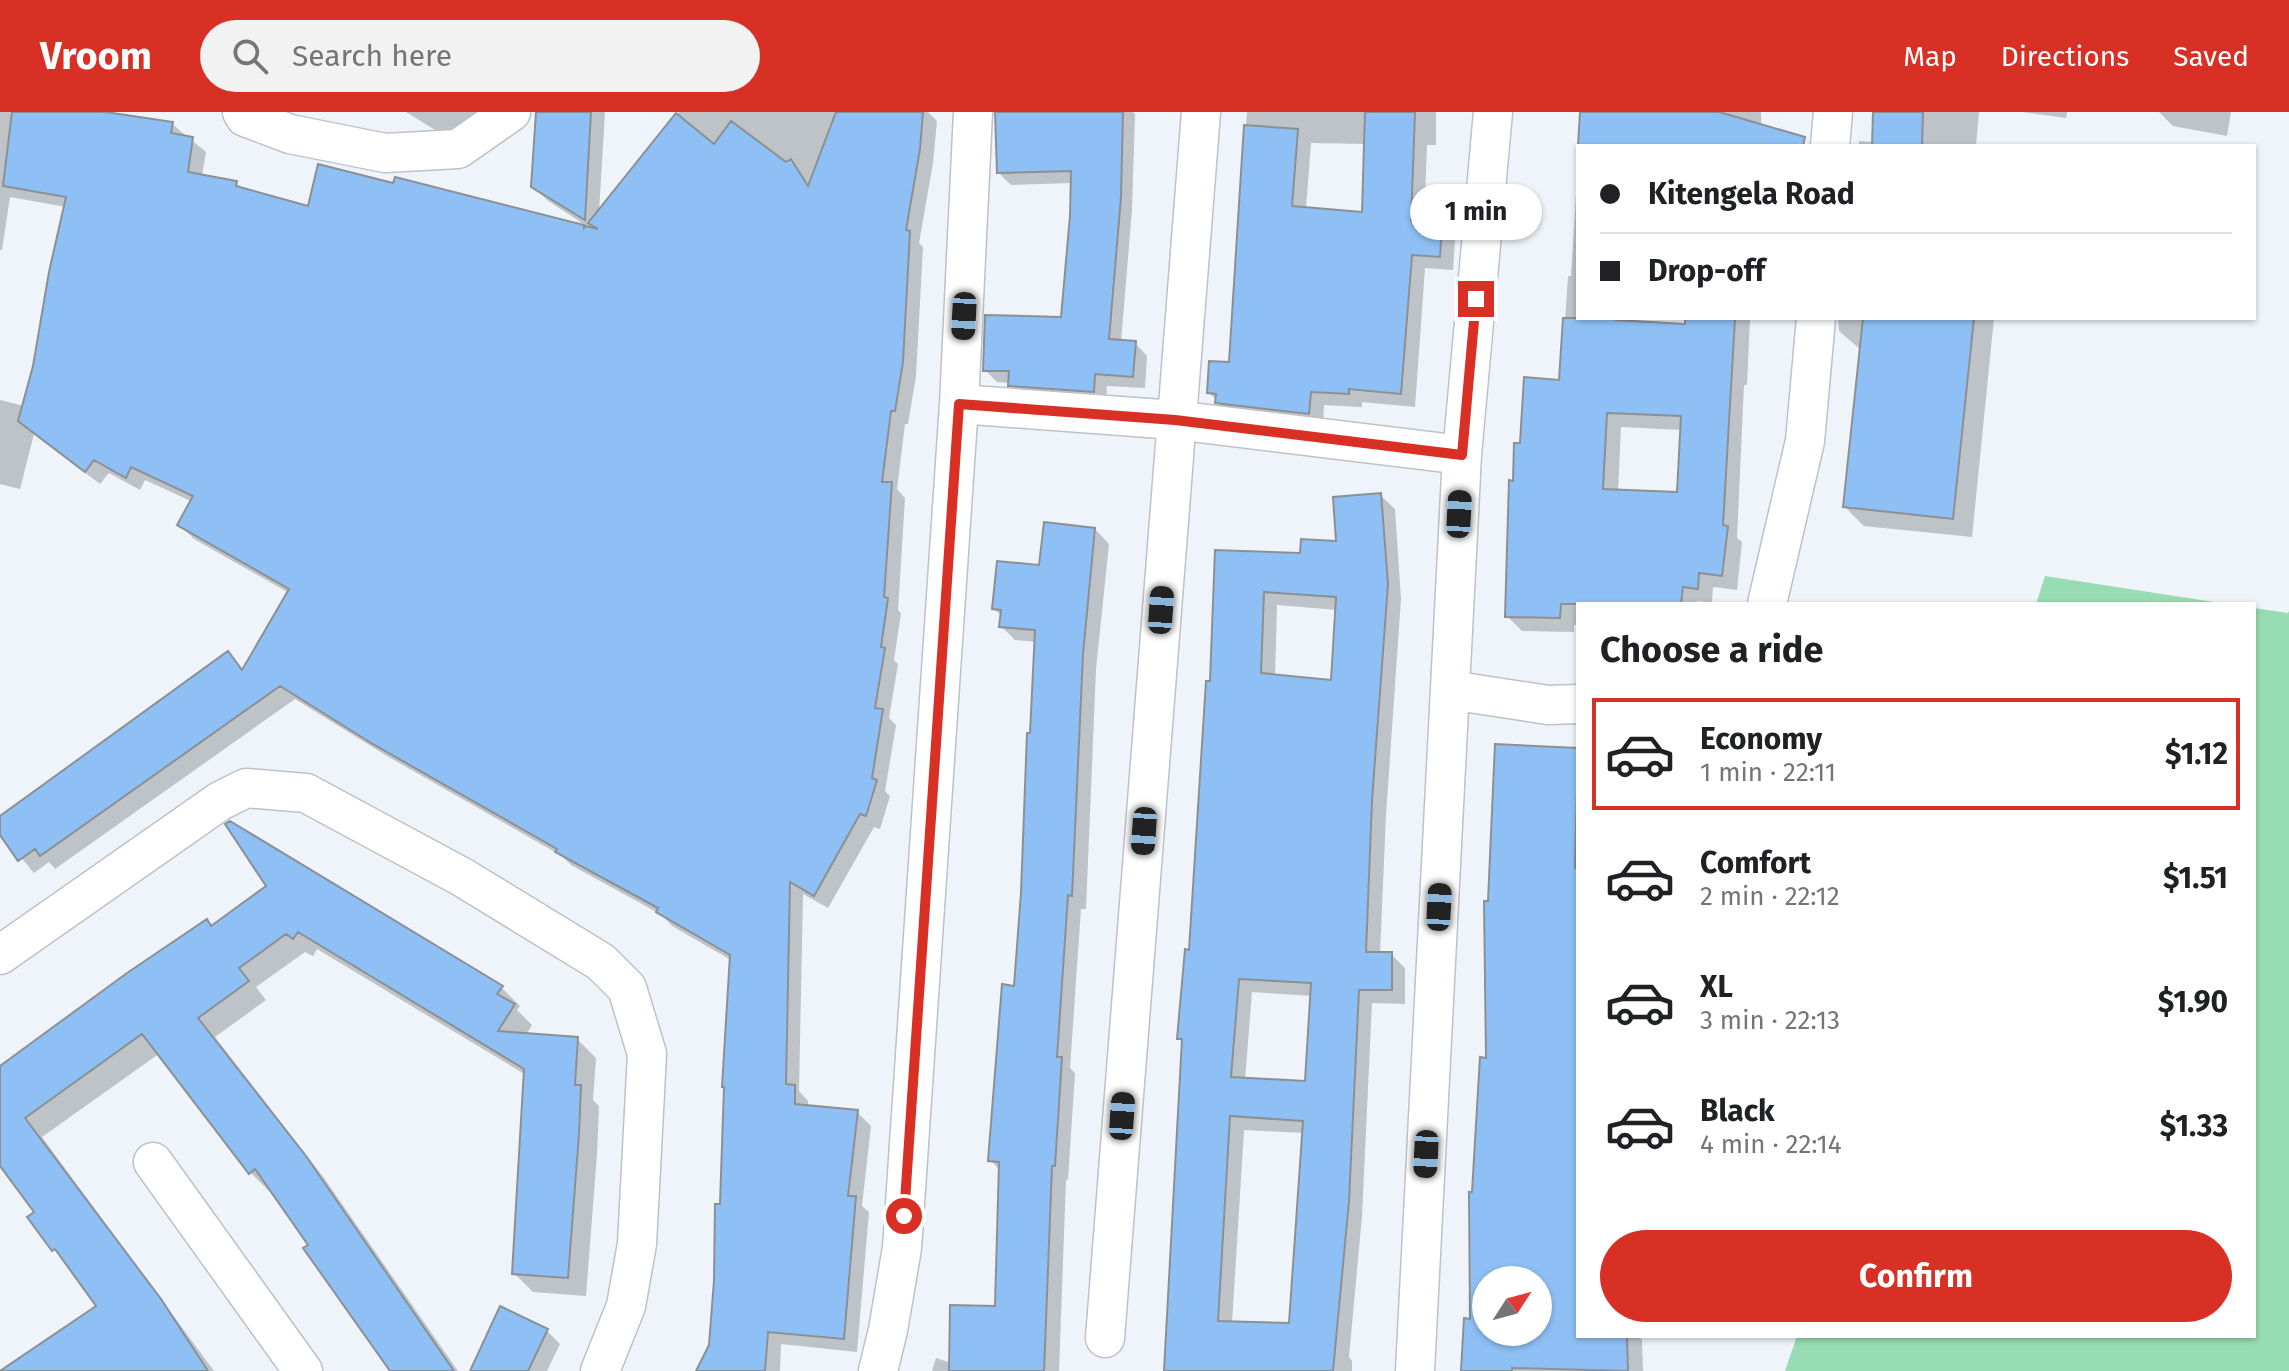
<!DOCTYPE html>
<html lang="en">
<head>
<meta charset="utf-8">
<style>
	body { margin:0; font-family:"Fira Sans",sans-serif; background:#f2f2f2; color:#202124; height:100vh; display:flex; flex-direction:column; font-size:30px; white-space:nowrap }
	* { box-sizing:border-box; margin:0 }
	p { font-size:26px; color:#757577 }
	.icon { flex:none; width:44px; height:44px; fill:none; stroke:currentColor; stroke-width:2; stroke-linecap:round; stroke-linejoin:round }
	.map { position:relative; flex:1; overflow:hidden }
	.panel { position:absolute; left:1576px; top:490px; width:680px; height:736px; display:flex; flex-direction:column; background:#fff; border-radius:0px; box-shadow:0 2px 6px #0004 }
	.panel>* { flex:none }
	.top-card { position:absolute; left:1576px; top:32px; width:680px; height:176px; border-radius:0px; box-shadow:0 2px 6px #0004; display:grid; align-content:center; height:176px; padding:0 24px; background:#fff }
	.needle { width:52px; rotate:54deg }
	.buttons { position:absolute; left:1472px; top:1154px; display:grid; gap:16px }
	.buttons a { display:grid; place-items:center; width:80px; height:80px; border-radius:50%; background:#fff; box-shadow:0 2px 6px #0004; font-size:40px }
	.end { position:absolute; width:36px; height:36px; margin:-18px; border:10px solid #d93025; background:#fff; box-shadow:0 0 0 4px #fff }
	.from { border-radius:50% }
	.bubble { position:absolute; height:56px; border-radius:28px; background:#fff; box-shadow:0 2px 6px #0004; font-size:26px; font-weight:700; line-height:56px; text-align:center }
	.car { position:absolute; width:24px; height:48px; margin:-24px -12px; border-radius:10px; box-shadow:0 0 6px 2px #0007; background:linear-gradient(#222 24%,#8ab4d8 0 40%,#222 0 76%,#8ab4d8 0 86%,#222 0) }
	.top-card b { display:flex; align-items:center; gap:28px; height:76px; font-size:30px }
	.top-card b+b { border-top:2px solid #e0e0e0 }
	.top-card i { width:20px; height:20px; background:#202124 }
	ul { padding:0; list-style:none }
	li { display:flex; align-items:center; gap:24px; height:112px; margin:0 16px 12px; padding:0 8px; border:4px solid transparent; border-radius:0px }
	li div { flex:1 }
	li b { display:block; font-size:30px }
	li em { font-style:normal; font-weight:700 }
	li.on { border-color:#d93025 }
	li>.icon { width:72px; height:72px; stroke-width:1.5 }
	h2 { padding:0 24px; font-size:36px; line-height:96px }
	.button { display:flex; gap:16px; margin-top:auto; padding:16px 24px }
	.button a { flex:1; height:92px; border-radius:48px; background:#d93025; color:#fff; font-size:32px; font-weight:700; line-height:92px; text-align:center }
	header { display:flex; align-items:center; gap:48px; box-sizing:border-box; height:112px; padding:0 40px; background:#d93025; color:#fff }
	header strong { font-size:38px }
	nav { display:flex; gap:44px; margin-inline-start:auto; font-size:28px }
	.search { width:560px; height:72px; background:#f2f2f2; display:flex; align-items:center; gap:20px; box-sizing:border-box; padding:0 28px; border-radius:44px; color:#757577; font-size:30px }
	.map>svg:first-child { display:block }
	.green { fill:#97dcb2 }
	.shadow { fill:#0003; fill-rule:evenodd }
	.building { fill:#8fc0f5; stroke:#8b9095; stroke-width:2; fill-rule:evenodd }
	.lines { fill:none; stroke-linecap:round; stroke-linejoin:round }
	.street-casing { stroke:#bdc2c8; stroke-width:41 }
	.street { stroke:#fff; stroke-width:38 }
	.route { stroke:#d93025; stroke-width:10 }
</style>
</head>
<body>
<header>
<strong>Vroom</strong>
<div class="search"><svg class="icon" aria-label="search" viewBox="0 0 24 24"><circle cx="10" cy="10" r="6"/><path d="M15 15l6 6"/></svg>Search here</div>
<nav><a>Map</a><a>Directions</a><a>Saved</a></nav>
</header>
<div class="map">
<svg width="2289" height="1259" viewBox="0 0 2289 1259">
	<rect width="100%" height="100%" fill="#eef4fa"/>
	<path class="green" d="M2045 464 2227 492H2036Z
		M2254 496 2288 501 2289 499V1259H1785L1797 1224H2254Z"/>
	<path class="shadow" d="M0 0H111L172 12 206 40 202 64 236 71 244 79 309 97 395 73 396 67 591 117 547 88 533 74 538 0H605L599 100 679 0H928L937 9 933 51 919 131 923 135 916 264 908 312H905L897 377 905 386 898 498 901 501 894 548 898 552 889 606 896 613 885 679 890 684 880 717 874 715 828 796 803 782 799 979 808 989V995L857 1000 871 1014 862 1094 869 1100 857 1240 781 1232 780 1259H699L711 1234 722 1094 731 848 672 814 662 803 571 753 562 744 387 644 295 587 55 757 49 750 34 761 0 720V707L228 542 244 558 289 481 194 427 180 413 193 390 145 368 140 378 109 361 100 372 34 322 20 377 0 372V288L24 294 35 255 66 95 10 85 2 138H0Z
		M406 0H508L453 29Z
		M997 0H1133L1135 2 1132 98 1121 230 1135 231 1147 244 1145 276 1107 274 1106 291 1023 285 1010 271 997 270 985 258 1063 207 1072 71 1011 73 999 61Z
		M1247 0H1436V33H1427L1424 112 1441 114 1455 128 1453 158 1425 156 1415 295 1362 290V295L1324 293 1323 315 1231 304 1209 280 1230 252ZM1311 31 1366 32 1364 102 1306 97Z
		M1581 0H1761L1762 34H1579Z
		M1875 0H1979L1976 34H1859V29L1874 30Z
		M2022 0H2067L2066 6Z
		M2159 0H2231L2227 24 2173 14Z
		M1578 51V206H1631V211L1687 214V206H1750L1747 273H1744L1737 426 1742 430 1737 478 1713 475 1712 491 1697 489V492H1578V513H1574V520L1522 519 1507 504 1515 371 1522 333 1561 270 1568 164H1571ZM1621 315 1682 318 1679 382 1618 380Z
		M1838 206H1994L1972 425 1864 414 1845 395 1861 238 1839 219Z
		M1380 383 1395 397 1401 487 1386 703 1380 842H1391L1405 856V892L1372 891 1362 1104 1349 1245 1352 1249V1259H1166L1184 930 1179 926 1191 840 1212 571 1217 440 1302 443 1338 431ZM1277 493 1338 498 1333 570 1275 565ZM1252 880 1312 884 1306 971 1245 968ZM1244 1018 1304 1021 1291 1213 1232 1211Z
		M1095 417 1109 432 1096 557 1086 797H1081L1070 956 1075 961 1068 1068 1066 1067 1059 1259H932L936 1246 951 1251 997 1196 1001 1059 990 1048 1015 876 1037 530 1015 528 1001 514 1002 504 994 497 1041 455Z
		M1497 634 1578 637V1224H1638L1642 1228 1643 1259H1463L1472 1209 1474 1082 1488 948 1490 791ZM1486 1168H1538V1220H1486Z
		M268 775 501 875 520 894 517 898 532 913 526 923 577 927 596 946 593 988 599 994 597 1042 586 1184 533 1180 514 1161 526 963 317 837 313 844 305 840 256 875 266 888 215 925 324 1066 458 1259H392L272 1078 269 1079 251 1061 160 941 42 1025 214 1259H34L99 1195 30 1106 36 1101 2 1054 0 1055V957L212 816Z
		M546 1218 560 1232 547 1259H472Z"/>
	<path class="building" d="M12 0H106L173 10 171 21 193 25 188 60 237 69 236 74 308 94 318 52 393 71 395 65 584 113V116L586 114 598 117 588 111 676 1 714 32 731 9 786 50 791 47 808 74 836 0H923L920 37 906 118 910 119 903 250 895 299H891L882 370H892L884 485 888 486 881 535 885 536 875 596 883 597 872 666 877 668 866 704 860 702 814 784 790 770 786 972 795 973V992L858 998 848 1084H856L844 1227 768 1220 765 1259H696L709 1233 714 1168 715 1092H720L724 975H722L730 843 656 800 658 796 555 740 557 737 371 631 280 574 40 744 35 737 18 749 0 723V704L228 539 242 558 289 477 177 413 193 384 131 355 126 366 94 348 85 360 18 309 33 254 49 160 66 85 3 74Z
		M536 0H591L585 108 531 75Z
		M995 0H1123L1121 85 1109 227 1136 229 1133 265 1095 262 1094 280 1008 274 1009 259H983L985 203 1061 205 1070 104 1071 59 997 61Z
		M1365 0H1415L1411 109 1442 112 1440 145 1412 143 1401 282 1349 277V282L1311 280 1309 302 1215 291 1216 282 1207 281 1209 249 1229 250 1244 13 1298 17 1292 94 1362 100Z
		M1580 0H1719L1805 25 1803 34H1578Z
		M1873 0H1923L1922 34H1872Z
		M1563 206H1616V208L1685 212V206H1735L1723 413 1728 414 1722 464 1699 461 1698 477 1683 475 1681 492H1561L1560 506 1505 505 1509 368 1513 369 1514 331H1520L1524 265 1559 268ZM1607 301 1681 304 1677 380 1603 377Z
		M1863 206H1974L1953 407 1843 395Z
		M1381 381 1388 472 1372 688 1366 840H1392V878H1359L1349 1089 1333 1259H1164L1182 927H1177L1185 837 1189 838 1206 569H1210L1215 438 1300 441 1301 427 1336 429 1333 385ZM1264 480 1336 485 1331 568 1261 561ZM1239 867 1311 871 1305 969 1231 965ZM1230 1004 1303 1009 1289 1211 1218 1209Z
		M1044 410 1095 416 1083 542 1072 784 1068 783 1057 945H1062L1055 1054H1052L1044 1259H949L950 1193 995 1194 999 1050 988 1049 1002 872 1014 874 1021 781 1027 621H1030L1035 518 999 515 1001 498 992 497 997 449 1039 453Z
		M1495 632 1578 636 1575 756H1578V1224H1627L1628 1259 1512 1256V1259H1461L1464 1206 1470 1207 1469 1080H1472L1480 945 1486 946 1484 789H1488ZM1486 1168H1538V1220H1486Z
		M230 709 503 874 497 882 515 892 498 919 578 925 575 973H581L579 1022 568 1166 512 1162 524 957 298 820 293 827 286 822 239 856 249 869 198 906 306 1044 454 1259H390L303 1136 308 1133 255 1057 249 1062 142 922 25 1006 161 1187 208 1259H0L96 1194 55 1137 52 1139 27 1105 34 1100 0 1054V954L127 861 207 807 211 814 266 774 225 712Z
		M500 1194 548 1217 528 1259H470Z"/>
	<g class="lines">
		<defs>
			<path id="street" d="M242 0 245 5 290 22 385 41 458 37 511 0
				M1830 34 1833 0
				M959 292 1175 308 1462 343
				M1767 492 1805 329 1816 206
				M1450 578 1548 593 1578 592
				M0 843 220 689 246 676 306 681 462 765 601 850 627 876 647 942 637 1132 626 1194 600 1259
				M153 1050 303 1259
				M1105 1226 1201 0
				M878 1259 888 1218 902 1136 959 292 973 0
				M1415 1259 1462 343 1493 0"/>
		</defs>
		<use href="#street" class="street-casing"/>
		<use href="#street" class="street"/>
	</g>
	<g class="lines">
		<path class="route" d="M904 1104 959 292 1175 308 1462 343 1476 187"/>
	</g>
</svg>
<div class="buttons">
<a><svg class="needle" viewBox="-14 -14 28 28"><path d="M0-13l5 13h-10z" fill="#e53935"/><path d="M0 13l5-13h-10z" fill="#757577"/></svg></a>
</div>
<i class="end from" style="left:904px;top:1104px"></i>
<i class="end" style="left:1476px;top:187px"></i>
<div class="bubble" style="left:1410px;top:72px;width:132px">1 min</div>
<i class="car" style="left:964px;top:204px;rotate:183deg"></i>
<i class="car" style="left:1459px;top:402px;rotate:3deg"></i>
<i class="car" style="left:1161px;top:498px;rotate:4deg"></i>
<i class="car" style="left:1144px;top:719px;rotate:184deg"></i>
<i class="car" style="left:1439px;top:795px;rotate:3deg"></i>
<i class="car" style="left:1122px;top:1004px;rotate:4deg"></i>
<i class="car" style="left:1426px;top:1042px;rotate:183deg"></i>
<div class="top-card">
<b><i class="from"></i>Kitengela Road</b>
<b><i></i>Drop-off</b>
</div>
<section class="panel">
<h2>Choose a ride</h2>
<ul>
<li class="on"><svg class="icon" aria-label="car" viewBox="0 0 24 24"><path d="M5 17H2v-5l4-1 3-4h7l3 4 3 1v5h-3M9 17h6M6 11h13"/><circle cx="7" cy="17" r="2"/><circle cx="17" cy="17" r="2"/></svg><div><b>Economy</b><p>1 min · 22:11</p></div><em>$1.12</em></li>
<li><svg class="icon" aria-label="car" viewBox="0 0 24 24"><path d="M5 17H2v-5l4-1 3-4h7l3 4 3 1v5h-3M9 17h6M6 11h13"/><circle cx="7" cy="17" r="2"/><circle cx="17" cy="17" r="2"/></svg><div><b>Comfort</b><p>2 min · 22:12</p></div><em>$1.51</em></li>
<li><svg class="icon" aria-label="car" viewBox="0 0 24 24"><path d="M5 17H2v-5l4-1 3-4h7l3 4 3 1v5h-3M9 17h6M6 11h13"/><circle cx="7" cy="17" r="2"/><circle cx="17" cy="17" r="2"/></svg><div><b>XL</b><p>3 min · 22:13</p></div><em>$1.90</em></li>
<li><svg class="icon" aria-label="car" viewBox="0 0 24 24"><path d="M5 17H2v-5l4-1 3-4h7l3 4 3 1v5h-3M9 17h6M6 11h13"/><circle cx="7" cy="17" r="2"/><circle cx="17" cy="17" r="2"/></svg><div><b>Black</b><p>4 min · 22:14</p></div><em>$1.33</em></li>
</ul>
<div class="button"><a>Confirm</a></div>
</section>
</div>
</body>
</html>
